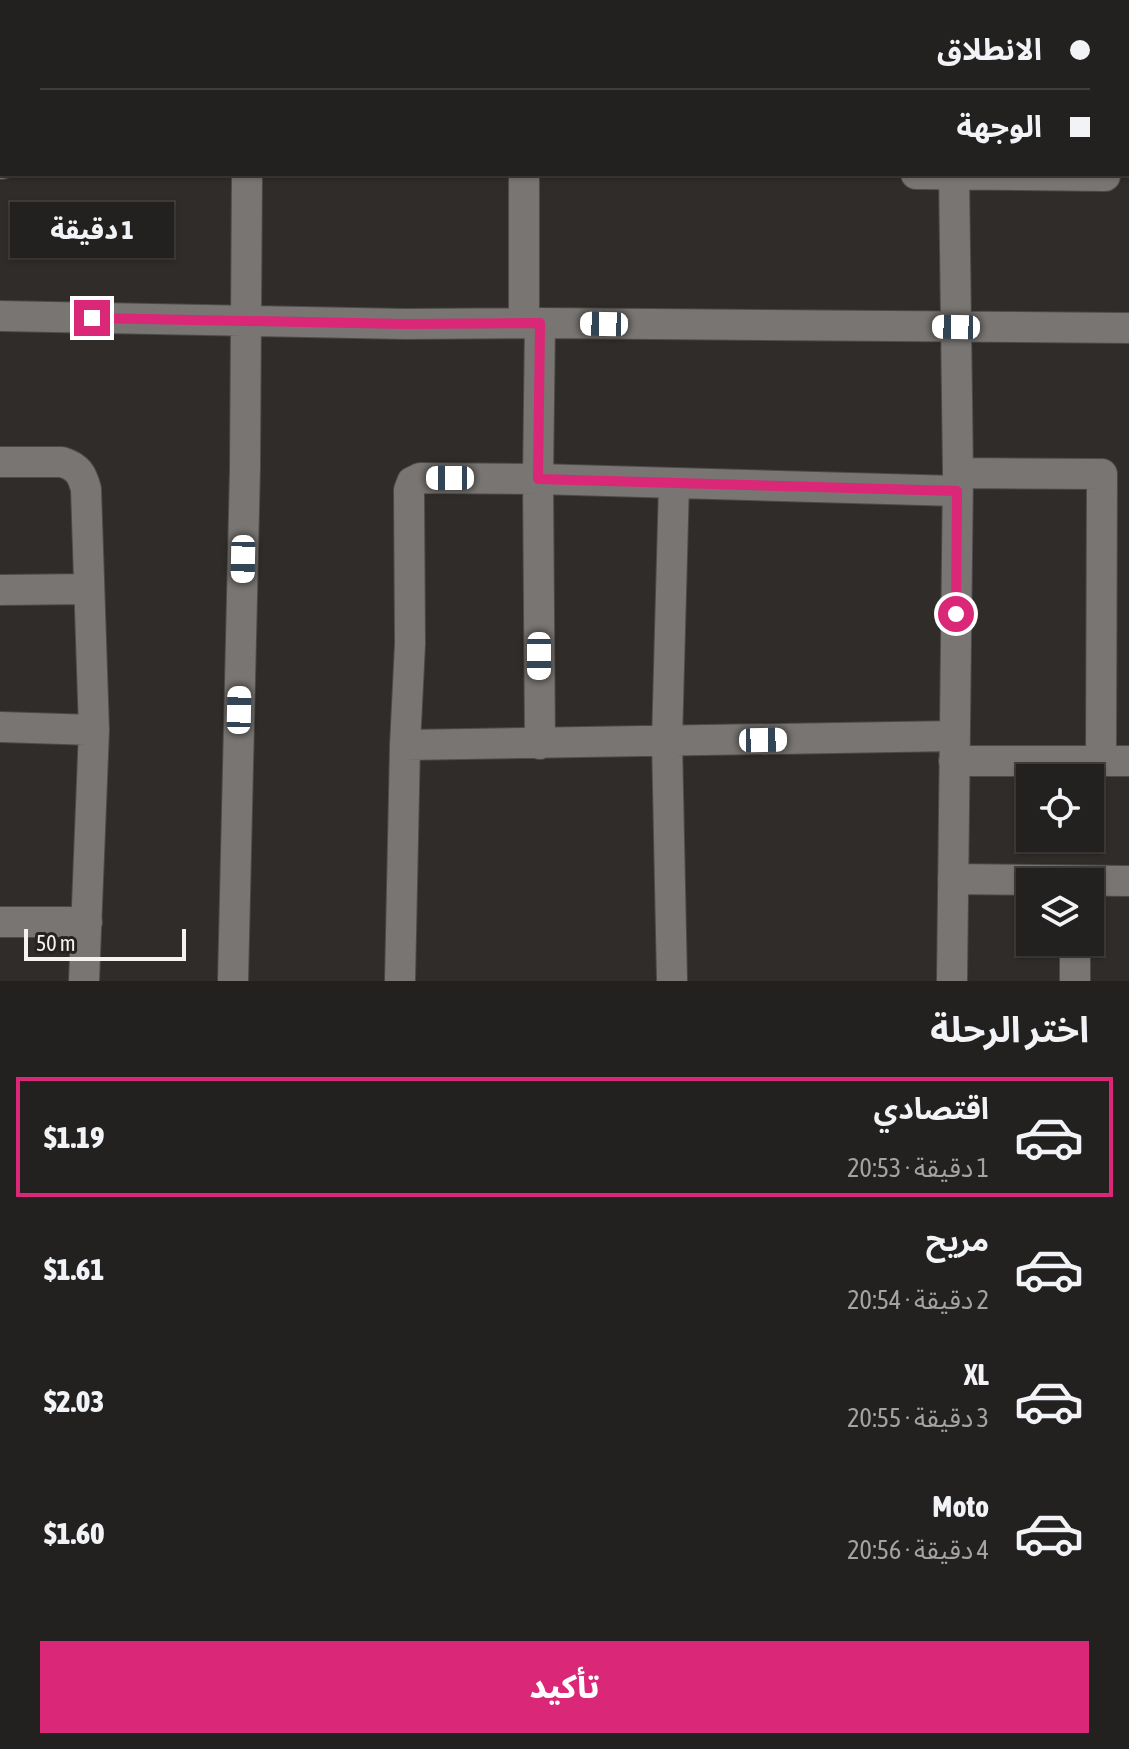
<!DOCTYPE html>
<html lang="ar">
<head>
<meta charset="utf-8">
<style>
	body { margin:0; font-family:"Asap Condensed","Noto Sans Arabic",sans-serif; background:#2b2928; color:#f1f3f6; direction:rtl; height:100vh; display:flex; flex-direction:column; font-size:30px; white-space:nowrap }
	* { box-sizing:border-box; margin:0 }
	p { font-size:26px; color:#a3a3a4 }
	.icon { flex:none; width:44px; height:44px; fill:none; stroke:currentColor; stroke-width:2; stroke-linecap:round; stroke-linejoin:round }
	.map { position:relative; height:981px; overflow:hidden; direction:ltr }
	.side { display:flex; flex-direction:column; background:#23211f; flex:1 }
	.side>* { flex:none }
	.top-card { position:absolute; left:0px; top:0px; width:1130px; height:176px; box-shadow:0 2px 6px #0004,0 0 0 2px #403e3d; direction:rtl; display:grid; align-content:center; height:176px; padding:0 40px; background:#23211f }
	.fabs { position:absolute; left:1016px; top:764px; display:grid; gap:16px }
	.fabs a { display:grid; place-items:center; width:88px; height:88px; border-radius:0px; background:#23211f; box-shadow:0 2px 6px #0004,0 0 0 2px #403e3d; font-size:40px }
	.scale { position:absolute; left:24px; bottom:20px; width:162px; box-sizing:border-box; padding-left:8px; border:4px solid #f4f3f1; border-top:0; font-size:22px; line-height:28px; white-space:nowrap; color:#f4f3f1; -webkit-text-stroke:6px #252220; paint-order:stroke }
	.end { position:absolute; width:36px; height:36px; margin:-18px; border:10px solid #db2777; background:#fff; box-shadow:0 0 0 4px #fff }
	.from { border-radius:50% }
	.bubble { position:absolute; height:56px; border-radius:0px; background:#23211f; box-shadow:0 2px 6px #0004,0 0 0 2px #403e3d; font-size:26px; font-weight:800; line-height:56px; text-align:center; direction:rtl }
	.car { position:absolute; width:24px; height:48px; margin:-24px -12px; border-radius:10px; box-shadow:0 0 6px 2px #0007; background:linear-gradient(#fff 24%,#345 0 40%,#fff 0 76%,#345 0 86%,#fff 0) }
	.top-card b { display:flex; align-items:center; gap:28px; height:76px; font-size:30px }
	.top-card b+b { border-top:2px solid #403e3d }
	.top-card i { width:20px; height:20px; background:#f1f3f6 }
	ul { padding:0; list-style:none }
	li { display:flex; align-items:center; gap:24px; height:120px; margin:0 16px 12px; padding:0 24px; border:4px solid transparent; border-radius:0px }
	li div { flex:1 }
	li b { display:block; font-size:30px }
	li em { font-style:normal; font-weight:800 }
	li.active { border-color:#db2777 }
	li>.icon { width:72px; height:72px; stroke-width:1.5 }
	h2 { padding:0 40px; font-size:36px; line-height:96px }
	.button { display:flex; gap:16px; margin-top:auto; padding:16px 40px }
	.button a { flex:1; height:92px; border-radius:0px; background:#db2777; color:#fff; font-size:32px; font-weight:800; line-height:92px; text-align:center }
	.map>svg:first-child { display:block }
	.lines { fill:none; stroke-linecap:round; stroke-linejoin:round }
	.minor-casing { stroke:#4c4a48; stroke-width:32 }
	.minor { stroke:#787572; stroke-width:30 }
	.route { stroke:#db2777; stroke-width:10 }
</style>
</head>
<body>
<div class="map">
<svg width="1129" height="981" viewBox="0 0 1129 981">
	<rect width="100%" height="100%" fill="#2f2c29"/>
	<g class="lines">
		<defs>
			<path id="minor" d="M96 2V0
				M249 2V0
				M409 2V0
				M674 2 675 0
				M951 2V0
				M1103 2V0
				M0 30H2
				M0 164H2
				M916 174 1105 176V174
				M0 316 405 324 540 323 1129 328
				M524 323V174
				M0 462H62C78 467 82 474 86 489L94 730 84 981
				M958 473 1102 474 1101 761
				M0 590 89 589
				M0 727 94 730
				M540 744 538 479 540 323
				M405 745 954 736
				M954 761H1129
				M953 879 1129 881
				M0 922H87
				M1075 942V981
				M233 981 245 468 247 174
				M400 981 405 745 410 644 409 490 412 482 420 478 538 479 957 491
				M672 981 667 741 674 483
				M952 981 958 473 954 174"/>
		</defs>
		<use href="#minor" class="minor-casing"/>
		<use href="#minor" class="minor"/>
	</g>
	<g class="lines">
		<path class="route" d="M92 318 405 324 540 323 538 479 957 491 956 614"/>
	</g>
</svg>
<div class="fabs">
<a><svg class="icon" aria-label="locate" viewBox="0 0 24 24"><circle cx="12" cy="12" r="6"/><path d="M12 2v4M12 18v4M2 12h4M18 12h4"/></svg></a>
<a><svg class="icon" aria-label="layers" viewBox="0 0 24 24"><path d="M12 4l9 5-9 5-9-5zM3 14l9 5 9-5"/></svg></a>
</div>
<div class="scale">50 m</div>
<i class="end from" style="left:956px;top:614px"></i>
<i class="end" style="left:92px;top:318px"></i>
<div class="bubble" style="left:10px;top:202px;width:164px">1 دقيقة</div>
<i class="car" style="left:604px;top:324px;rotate:271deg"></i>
<i class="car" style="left:956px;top:327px;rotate:271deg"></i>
<i class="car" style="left:450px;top:478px;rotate:270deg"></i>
<i class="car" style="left:243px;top:559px;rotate:181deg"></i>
<i class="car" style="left:539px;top:656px;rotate:180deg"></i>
<i class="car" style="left:239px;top:710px;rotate:1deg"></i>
<i class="car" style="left:763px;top:740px;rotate:89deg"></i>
<div class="top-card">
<b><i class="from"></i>الانطلاق</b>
<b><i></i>الوجهة</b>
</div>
</div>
<section class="side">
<h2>اختر الرحلة</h2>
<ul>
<li class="active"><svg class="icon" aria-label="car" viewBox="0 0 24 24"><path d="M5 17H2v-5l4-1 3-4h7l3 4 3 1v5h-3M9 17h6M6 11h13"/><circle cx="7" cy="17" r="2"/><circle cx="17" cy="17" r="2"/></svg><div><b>اقتصادي</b><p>1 دقيقة · 20:53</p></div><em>$1.19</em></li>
<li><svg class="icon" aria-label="car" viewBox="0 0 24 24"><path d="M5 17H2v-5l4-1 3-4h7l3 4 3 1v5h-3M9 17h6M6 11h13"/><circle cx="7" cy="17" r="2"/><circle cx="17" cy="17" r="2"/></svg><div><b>مريح</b><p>2 دقيقة · 20:54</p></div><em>$1.61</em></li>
<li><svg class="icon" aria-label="car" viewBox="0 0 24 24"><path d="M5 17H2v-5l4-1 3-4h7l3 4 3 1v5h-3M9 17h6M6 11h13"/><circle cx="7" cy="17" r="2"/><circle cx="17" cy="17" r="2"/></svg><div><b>XL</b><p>3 دقيقة · 20:55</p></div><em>$2.03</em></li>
<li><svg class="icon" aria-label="car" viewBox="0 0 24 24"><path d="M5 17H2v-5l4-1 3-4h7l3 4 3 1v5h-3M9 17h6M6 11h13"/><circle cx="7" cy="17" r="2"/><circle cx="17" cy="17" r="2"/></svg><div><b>Moto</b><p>4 دقيقة · 20:56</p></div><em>$1.60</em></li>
</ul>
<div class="button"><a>تأكيد</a></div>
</section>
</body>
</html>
